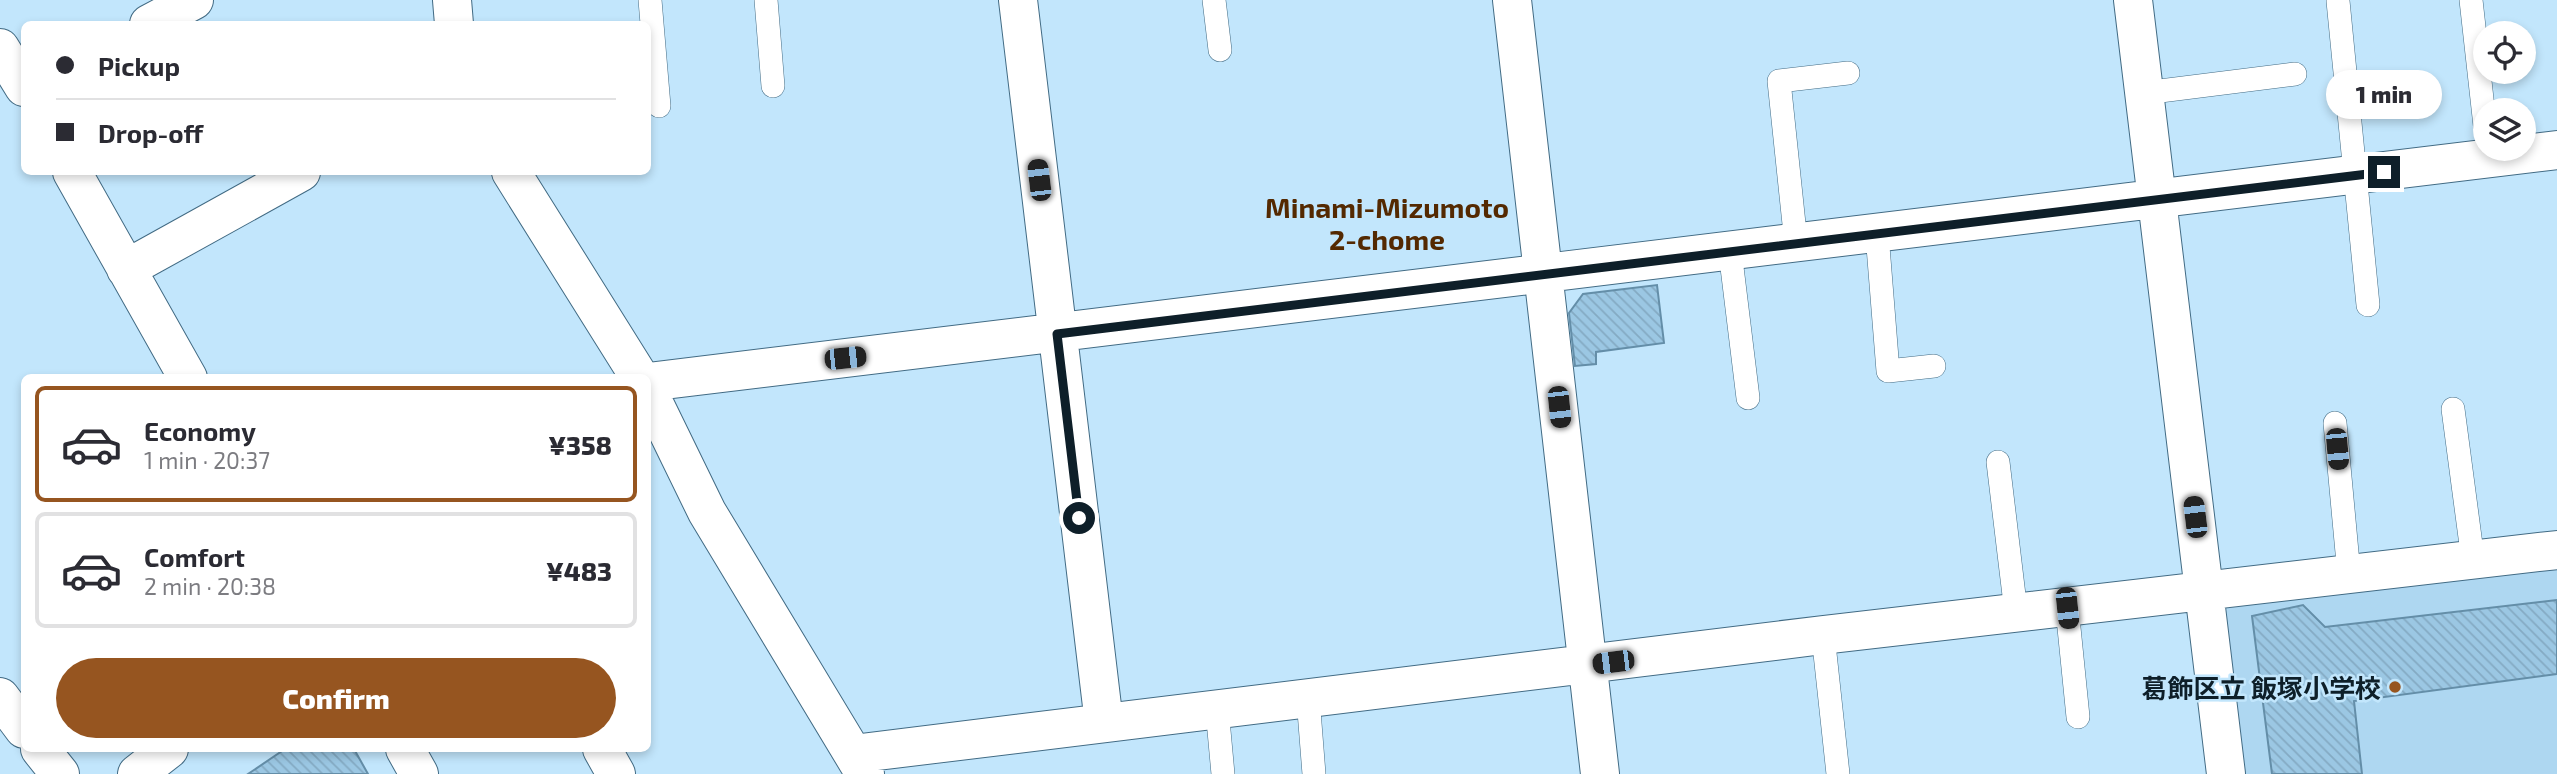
<!DOCTYPE html>
<html lang="en">
<head>
<meta charset="utf-8">
<style>
	body { margin:0; font-family:"Exo 2","Noto Sans JP",sans-serif; background:#f7f7f7; color:#2b2b33; height:100vh; display:flex; flex-direction:column; font-size:26px; white-space:nowrap }
	* { box-sizing:border-box; margin:0 }
	p { font-size:23px; color:#7c7c81 }
	.icon { flex:none; width:38px; height:38px; fill:none; stroke:currentColor; stroke-width:2; stroke-linecap:round; stroke-linejoin:round }
	.map { position:relative; flex:1; overflow:hidden }
	.side { position:absolute; left:21px; top:374px; width:630px; height:378px; display:flex; flex-direction:column; background:#fff; border-radius:10px; box-shadow:0 4px 10px #0003 }
	.side>* { flex:none }
	.guide { position:absolute; left:21px; top:21px; width:630px; height:154px; border-radius:10px; box-shadow:0 4px 10px #0003; display:grid; align-content:center; height:154px; padding:0 35px; background:#fff }
	.tools { position:absolute; left:2473px; top:21px; display:grid; gap:14px }
	.tools a { display:grid; place-items:center; width:63px; height:63px; border-radius:50%; background:#fff; box-shadow:0 4px 10px #0003; font-size:35px }
	.end { position:absolute; width:32px; height:32px; margin:-16px; border:9px solid #0e1f29; background:#fff; box-shadow:0 0 0 4px #fff }
	.from { border-radius:50% }
	.bubble { position:absolute; height:49px; border-radius:24px; background:#fff; box-shadow:0 4px 10px #0003; font-size:23px; font-weight:800; line-height:49px; text-align:center }
	.car { position:absolute; width:21px; height:42px; margin:-21px -10px; border-radius:9px; box-shadow:0 0 5px 2px #0007; background:linear-gradient(#222 24%,#8ab4d8 0 40%,#222 0 76%,#8ab4d8 0 86%,#222 0) }
	.guide b { display:flex; align-items:center; gap:24px; height:66px; font-size:26px }
	.guide b+b { border-top:2px solid #e1e1e2 }
	.guide i { width:18px; height:18px; background:#2b2b33 }
	ul { padding:12px 0 0; list-style:none }
	li { display:flex; align-items:center; gap:21px; height:116px; margin:0 14px 10px; padding:0 21px; border:4px solid #e1e1e2; border-radius:10px }
	li div { flex:1 }
	li b { display:block; font-size:26px }
	li em { font-style:normal; font-weight:800 }
	li.on { border-color:#965520 }
	li>.icon { width:63px; height:63px; stroke-width:1.5 }
	.primary-button { display:flex; gap:14px; margin-top:auto; padding:14px 35px }
	.primary-button a { flex:1; height:80px; border-radius:42px; background:#965520; color:#fff; font-size:28px; font-weight:800; line-height:80px; text-align:center }
	.map>svg:first-child { display:block }
	.built { fill:#aed7f1 }
	.building { fill:url(#building-back-hatch); stroke:#648ea8; stroke-width:2 }
	.lines { fill:none; stroke-linecap:round; stroke-linejoin:round }
	.service-casing { stroke:#426b84; stroke-width:24 }
	.minor-casing { stroke:#426b84; stroke-width:40 }
	.tertiary-casing { stroke:#426b84; stroke-width:40 }
	.service { stroke:#fff; stroke-width:23 }
	.minor { stroke:#fff; stroke-width:38 }
	.tertiary { stroke:#fff; stroke-width:38 }
	.route { stroke:#0e1f29; stroke-width:9 }
	.poi-dot { fill:#965520; stroke:#c2e6fc; stroke-width:2.5 }
	.labels { text-anchor:middle; dominant-baseline:central; stroke-width:5; stroke-linejoin:round; paint-order:stroke }
	.poi-label { font-size:26px; font-weight:bold; fill:#0e1f29; stroke:#c2e6fc; text-anchor:end }
	.neighbourhood-label { font-size:28px; font-weight:bold; fill:#542901; stroke:#c2e6fc }
</style>
</head>
<body>
<div class="map">
<svg width="2557" height="774" viewBox="0 0 2557 774">
	<defs>
		<pattern id="building-back-hatch" width="6" height="6" patternUnits="userSpaceOnUse" patternTransform="scale(1.75)"><rect width="6" height="6" fill="#9bc7e3"/><path d="M-1 5l2 2M0 0l6 6M5-1l2 2" fill="none" stroke="#84aac3"/></pattern>
	</defs>
	<rect width="100%" height="100%" fill="#c2e6fc"/>
	<path class="built" d="M2557 559V774H2242L2223 600Z"/>
	<path class="building" d="M1657 285 1664 343 1596 352V364L1575 366 1569 313 1583 294Z
		M2557 600V674L2354 701 2362 774H2272L2252 616 2303 605 2325 627Z
		M285 749H354L368 774H248Z"/>
	<g class="lines">
		<defs>
			<path id="service" d="M650 0 659 106
				M766 0 773 86
				M1214 0 1220 50
				M2471 0 2485 126
				M2338 1 2368 305
				M2144 93 2295 74
				M1877 234 1888 371 1934 366
				M1796 243 1779 81 1848 73
				M1730 251 1748 398
				M2453 409 2473 560
				M2335 423 2349 574
				M1998 462 2016 612
				M2067 608 2078 717
				M1823 635 1838 774
				M1308 698 1314 774
				M1217 709 1223 774"/>
			<path id="minor" d="M452 0 454 24
				M1018 0 1104 723
				M1512 0 1600 774
				M2133 0 2226 774
				M149 24 194 0
				M0 48 24 87
				M72 172 188 378
				M511 172 640 378
				M126 269 301 172
				M648 382 2557 150
				M648 391 707 512 865 774
				M405 749 419 774
				M602 749 616 774
				M853 754 1823 635 2557 550
				M137 774 169 749"/>
			<path id="tertiary" d="M0 697 24 729
				M40 749 60 774"/>
		</defs>
		<use href="#service" class="service-casing"/>
		<use href="#minor" class="minor-casing"/>
		<use href="#tertiary" class="tertiary-casing"/>
		<use href="#service" class="service"/>
		<use href="#minor" class="minor"/>
		<use href="#tertiary" class="tertiary"/>
	</g>
	<g class="lines">
		<path class="route" d="M1079 518 1057 334 2384 172"/>
	</g>
	<circle class="poi-dot" cx="2395" cy="687" r="7"/>
	<g class="labels">
		<g class="poi-label">
			<text x="2381" y="687">葛飾区立 飯塚小学校</text>
		</g>
		<g class="neighbourhood-label">
			<text x="1387" y="207">Minami-Mizumoto<tspan x="1387" dy="32">2-chome</tspan></text>
		</g>
	</g>
</svg>
<div class="tools">
<a><svg class="icon" aria-label="locate" viewBox="0 0 24 24"><circle cx="12" cy="12" r="6"/><path d="M12 2v4M12 18v4M2 12h4M18 12h4"/></svg></a>
<a><svg class="icon" aria-label="layers" viewBox="0 0 24 24"><path d="M12 4l9 5-9 5-9-5zM3 14l9 5 9-5"/></svg></a>
</div>
<i class="end from" style="left:1079px;top:518px"></i>
<i class="end" style="left:2384px;top:172px"></i>
<div class="bubble" style="left:2326px;top:70px;width:116px">1 min</div>
<i class="car" style="left:1039px;top:180px;rotate:353deg"></i>
<i class="car" style="left:845px;top:358px;rotate:84deg"></i>
<i class="car" style="left:1559px;top:407px;rotate:174deg"></i>
<i class="car" style="left:2337px;top:449px;rotate:175deg"></i>
<i class="car" style="left:2195px;top:517px;rotate:353deg"></i>
<i class="car" style="left:2067px;top:608px;rotate:174deg"></i>
<i class="car" style="left:1613px;top:662px;rotate:263deg"></i>
<div class="guide">
<b><i class="from"></i>Pickup</b>
<b><i></i>Drop-off</b>
</div>
<section class="side">
<ul>
<li class="on"><svg class="icon" aria-label="car" viewBox="0 0 24 24"><path d="M5 17H2v-5l4-1 3-4h7l3 4 3 1v5h-3M9 17h6M6 11h13"/><circle cx="7" cy="17" r="2"/><circle cx="17" cy="17" r="2"/></svg><div><b>Economy</b><p>1 min · 20:37</p></div><em>¥358</em></li>
<li><svg class="icon" aria-label="car" viewBox="0 0 24 24"><path d="M5 17H2v-5l4-1 3-4h7l3 4 3 1v5h-3M9 17h6M6 11h13"/><circle cx="7" cy="17" r="2"/><circle cx="17" cy="17" r="2"/></svg><div><b>Comfort</b><p>2 min · 20:38</p></div><em>¥483</em></li>
</ul>
<div class="primary-button"><a>Confirm</a></div>
</section>
</div>
</body>
</html>
